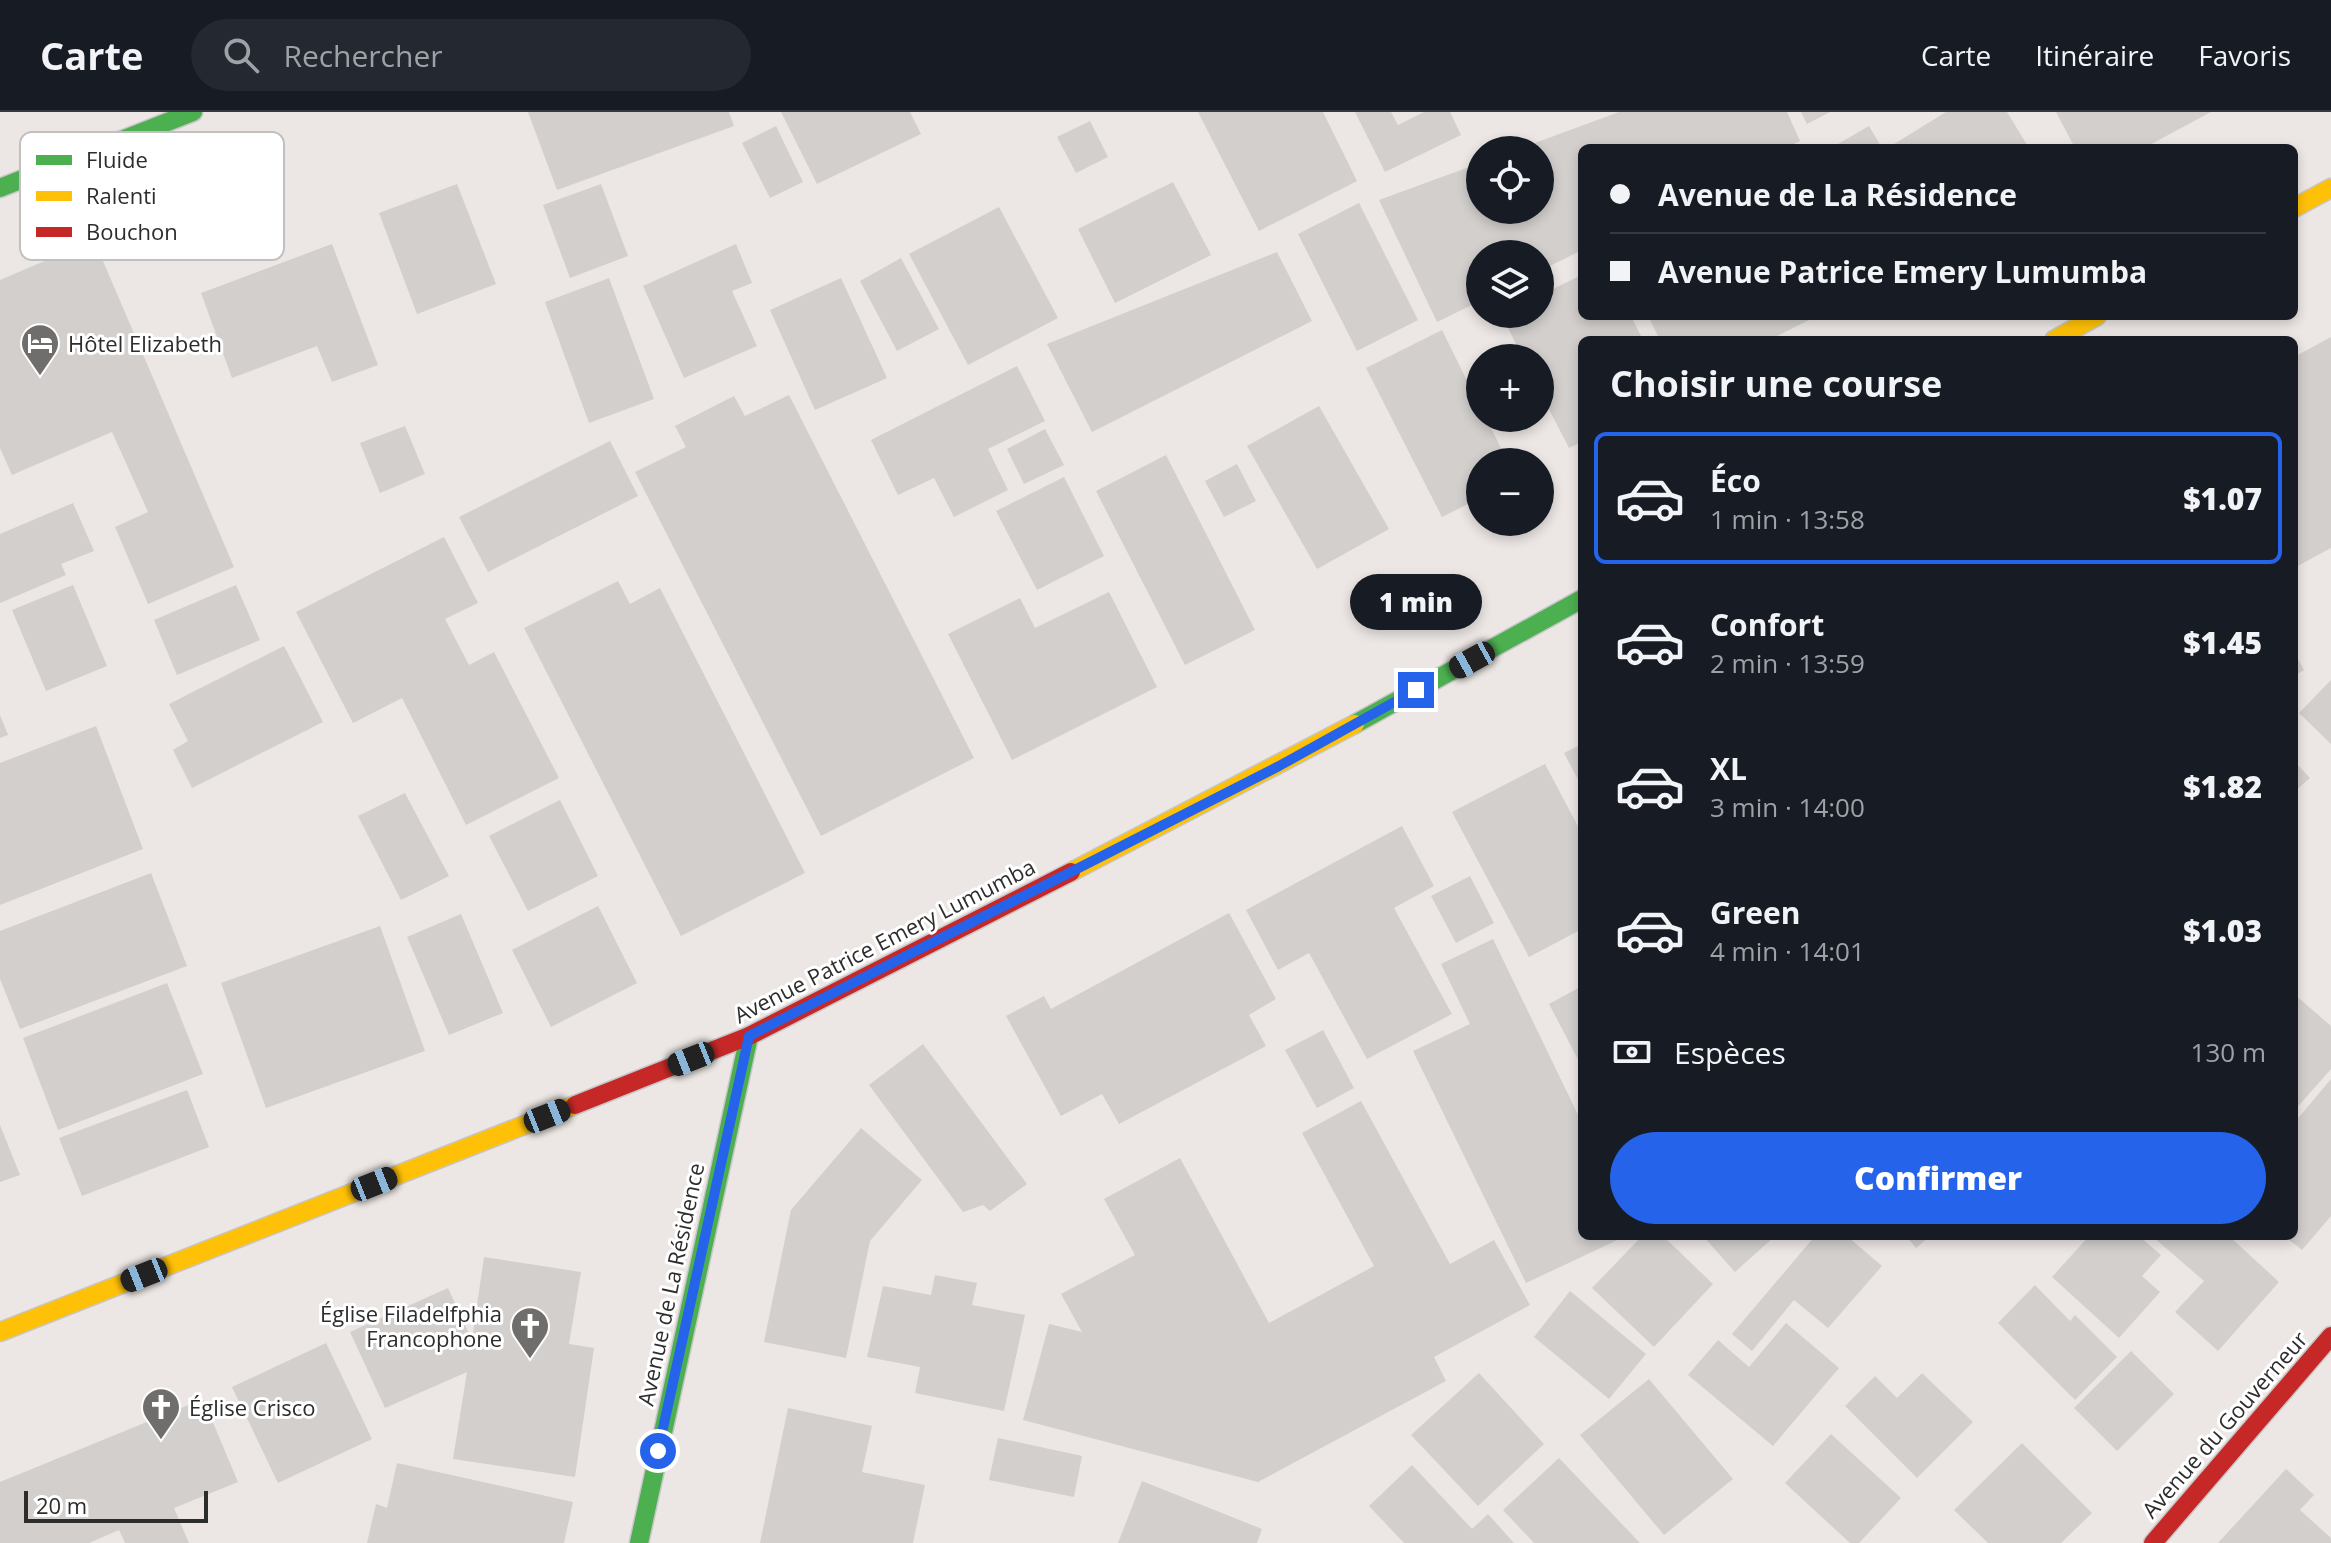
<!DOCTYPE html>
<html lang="fr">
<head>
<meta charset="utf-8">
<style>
	body { margin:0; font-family:"Open Sans",sans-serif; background:#242831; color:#f1f3f6; height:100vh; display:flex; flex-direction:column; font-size:30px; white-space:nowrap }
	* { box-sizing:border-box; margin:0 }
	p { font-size:26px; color:#9ea1a6 }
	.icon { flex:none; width:44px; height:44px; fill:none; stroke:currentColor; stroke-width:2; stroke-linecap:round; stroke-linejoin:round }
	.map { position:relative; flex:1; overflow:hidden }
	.side { position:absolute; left:1578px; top:224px; width:720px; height:904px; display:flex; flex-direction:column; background:#171b24; border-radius:12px; box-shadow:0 4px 12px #0003 }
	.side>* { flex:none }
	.hud { position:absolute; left:1578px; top:32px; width:720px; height:176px; border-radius:12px; box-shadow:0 4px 12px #0003; display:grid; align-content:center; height:176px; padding:0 32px; background:#171b24 }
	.buttons { position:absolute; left:1466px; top:24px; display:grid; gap:16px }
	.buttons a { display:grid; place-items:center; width:88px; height:88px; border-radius:50%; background:#171b24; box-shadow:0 4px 12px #0003; font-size:40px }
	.scale { position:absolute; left:24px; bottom:20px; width:184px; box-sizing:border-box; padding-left:8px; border:4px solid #2d2d2d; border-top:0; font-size:22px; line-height:28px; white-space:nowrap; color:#2d2d2d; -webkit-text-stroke:6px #fff; paint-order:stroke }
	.end { position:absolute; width:36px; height:36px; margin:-18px; border:10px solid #2563eb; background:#fff; box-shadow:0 0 0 4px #fff }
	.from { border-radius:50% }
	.bubble { position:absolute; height:56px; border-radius:28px; background:#171b24; box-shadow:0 4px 12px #0003; font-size:26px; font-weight:800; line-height:56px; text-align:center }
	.car { position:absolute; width:24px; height:48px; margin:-24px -12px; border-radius:10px; box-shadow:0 0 6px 2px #0007; background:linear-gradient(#222 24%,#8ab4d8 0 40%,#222 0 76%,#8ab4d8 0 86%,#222 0) }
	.hud b { display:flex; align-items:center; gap:28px; height:76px; font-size:30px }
	.hud b+b { border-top:2px solid #363941 }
	.hud i { width:20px; height:20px; background:#f1f3f6 }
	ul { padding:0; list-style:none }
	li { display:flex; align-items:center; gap:24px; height:132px; margin:0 16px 12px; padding:0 16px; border:4px solid transparent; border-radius:12px }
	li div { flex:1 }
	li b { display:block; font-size:30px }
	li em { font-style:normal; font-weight:800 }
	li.current { border-color:#2563eb }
	li>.icon { width:72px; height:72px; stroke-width:1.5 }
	h2 { padding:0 32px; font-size:36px; line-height:96px }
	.pay { display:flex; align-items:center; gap:20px; height:88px; padding:0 32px; font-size:30px }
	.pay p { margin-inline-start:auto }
	.action { display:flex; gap:16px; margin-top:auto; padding:16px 32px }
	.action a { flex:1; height:92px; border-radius:48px; background:#2563eb; color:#fff; font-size:32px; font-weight:800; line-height:92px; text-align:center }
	header { display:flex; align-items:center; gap:48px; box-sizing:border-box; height:112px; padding:0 40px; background:#171b24; border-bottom:2px solid #363941 }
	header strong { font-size:38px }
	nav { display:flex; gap:44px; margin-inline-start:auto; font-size:28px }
	.search { width:560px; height:72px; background:#242831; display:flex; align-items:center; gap:20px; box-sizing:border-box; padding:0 28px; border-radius:44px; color:#9ea1a6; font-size:30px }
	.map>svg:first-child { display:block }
	.building { fill:#d2cfcd }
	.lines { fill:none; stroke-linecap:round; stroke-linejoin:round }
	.fast-casing { stroke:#c7c6c6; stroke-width:21 }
	.slow-casing { stroke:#c7c6c6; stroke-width:21 }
	.jam-casing { stroke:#c7c6c6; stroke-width:21 }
	.fast { stroke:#4caf50; stroke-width:18 }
	.slow { stroke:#ffc107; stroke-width:18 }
	.jam { stroke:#c62828; stroke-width:18 }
	.route { stroke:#2563eb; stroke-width:10 }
	.labels { text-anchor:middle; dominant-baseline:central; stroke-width:6; stroke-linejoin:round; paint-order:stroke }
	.poi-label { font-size:22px; fill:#2d2d2d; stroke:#fff; text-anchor:start }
	.street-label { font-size:22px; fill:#2d2d2d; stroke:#fff }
	.key { fill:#fff; stroke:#c0c0c0; stroke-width:2 }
	.key-label { font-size:22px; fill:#2d2d2d }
</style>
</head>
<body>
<header>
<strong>Carte</strong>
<div class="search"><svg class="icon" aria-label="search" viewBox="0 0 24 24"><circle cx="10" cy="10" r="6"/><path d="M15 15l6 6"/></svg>Rechercher</div>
<nav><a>Carte</a><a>Itinéraire</a><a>Favoris</a></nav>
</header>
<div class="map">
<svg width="2331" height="1431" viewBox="0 0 2331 1431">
	<rect width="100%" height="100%" fill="#ece7e4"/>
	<path class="building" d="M528 0H729L734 14 557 78Z
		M781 0H910L921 22 817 72Z
		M1198 0H1323L1357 69 1259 119Z
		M1355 0H1391L1398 13 1424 0H1450L1461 23 1385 60Z
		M1619 0H1787L1800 29 1786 36H1582V138L1540 159V142H1480V189L1437 210 1379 88 1480 51V98H1540V38H1516Z
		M1801 0H1830L1807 12Z
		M1946 0H2007L2029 36H1896L1894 32Z
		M2056 0H2211L2144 36H2075Z
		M1090 9 1108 45 1076 61 1057 25Z
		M776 14 803 70 770 86 742 31Z
		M1869 14 1882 36H1831Z
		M1173 70 1211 143 1115 191 1078 117Z
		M457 72 496 172 417 202 379 101Z
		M601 72 628 144 570 166 543 93Z
		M1359 91 1418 208 1357 239 1298 122Z
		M999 95 1058 206 968 253 909 142Z
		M94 128 234 455 148 492 115 415 148 400 112 320 12 363 0 336V168Z
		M332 132 378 253 332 270 317 234 232 266 201 181Z
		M736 132 752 171 732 179 757 234 684 266 643 174Z
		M1277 140 1312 209 1092 320 1047 232Z
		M901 146 939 217 897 239 860 169Z
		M1582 163V204H1631L1643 228H1582V330L1569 336 1540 280V246H1523L1501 202H1540V183Z
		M609 166 654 287 589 311 545 190Z
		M841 166 887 266 815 298 770 198Z
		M1648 204H1817L1769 228H1660Z
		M1442 218 1480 295V306H1486L1508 350H1480V386L1442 405 1366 256Z
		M2331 225V436L2294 456V245Z
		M1017 254 1045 309 988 337 1008 378 954 405 934 366 898 383 871 328Z
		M789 283 974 646 821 724 635 360 686 335 675 314 734 284 745 304Z
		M1319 294 1389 417 1317 457 1247 334Z
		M405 314 425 362 380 381 360 331Z
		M1045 317 1064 353 1024 372 1007 337Z
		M610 329 638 384 488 460 459 405Z
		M1166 343 1255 518 1185 553 1096 379Z
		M1237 352 1256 389 1224 405 1205 369Z
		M1064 365 1104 444 1037 478 996 399Z
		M73 391 94 439 61 452 66 463 0 491V422Z
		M444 425 478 491 445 507 469 553 494 540 559 666 466 713 402 586 353 611 296 500Z
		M618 469 630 492 660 476 805 761 681 824 524 516Z
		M73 473 107 554 46 579 12 498Z
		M236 473 260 528 177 563 154 508Z
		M1109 480 1157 575 1012 648 948 522 1020 486 1035 516Z
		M284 534 323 610 192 676 173 638 188 629 169 592Z
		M2294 540 2304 558 2294 564Z
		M2331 568V632L2299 601Z
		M0 603 8 623 0 626Z
		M96 614 143 737 0 793V651Z
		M1582 632V675L1564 641Z
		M2294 649 2310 666 2294 680Z
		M1545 652 1582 722V817L1529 845 1452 700Z
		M405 681 449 764 401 788 358 704Z
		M560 688 598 764 528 799 489 724Z
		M1402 714 1434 774 1394 796 1452 902 1367 947 1309 841 1278 858 1246 798Z
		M151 761 187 854 20 917 0 867V819Z
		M1470 764 1494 811 1456 831 1431 784Z
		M598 794 637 871 551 915 512 838Z
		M1229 801 1276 887 1249 903 1266 934 1119 1012 1102 982 1061 1004 1006 904 1044 884 1051 897Z
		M461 802 503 901 449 923 407 825Z
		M380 814 425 939 266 996 221 871Z
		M1493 827 1582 1011V1124H1626L1526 1171 1413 939 1470 912 1441 852Z
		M167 871 203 962 58 1018 23 926Z
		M1582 874V955L1549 892Z
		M2294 882 2331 914V957L2294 999Z
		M1323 918 1354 976 1317 996 1285 938Z
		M923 932 1027 1072 990 1099 983 1093 963 1100 869 973Z
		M2331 967V1104L2302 1138 2284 1124H2294V1011Z
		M187 978 209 1035 82 1084 59 1026Z
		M1361 989 1450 1152 1494 1128 1530 1193 1434 1245 1446 1269 1258 1370 1023 1308 1049 1212 1082 1220 1061 1182 1135 1143 1104 1087 1180 1046 1269 1211 1374 1154 1302 1021Z
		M0 1013 20 1063 0 1070Z
		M861 1016 922 1068 870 1129 846 1246 764 1230 791 1098Z
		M1642 1124H1663L1713 1172 1654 1235 1592 1176Z
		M1703 1124H1775L1735 1160Z
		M1815 1124H1847L1882 1154 1828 1216 1794 1188 1752 1239 1732 1222Z
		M1906 1124H1930L1916 1136Z
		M2089 1124H2139L2161 1143 2142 1164 2160 1180 2119 1226 2052 1165Z
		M2152 1124H2229L2279 1170 2218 1239 2175 1200 2204 1169Z
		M484 1145 581 1160 569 1232 594 1236 575 1365 453 1347 467 1260 385 1296 350 1220 448 1176 472 1228Z
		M935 1163 977 1171 972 1193 1025 1203 1004 1299 915 1281 920 1255 867 1245 883 1174 931 1183Z
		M2035 1173 2070 1209 2075 1203 2117 1245 2075 1288 1998 1211Z
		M1570 1179 1646 1242 1609 1287 1534 1225Z
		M1786 1211 1839 1256 1773 1334 1688 1263 1718 1228 1749 1255Z
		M326 1231 372 1327 278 1371 232 1275Z
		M2131 1239 2174 1282 2117 1339 2074 1296Z
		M1479 1261 1544 1332 1478 1394 1411 1323Z
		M1922 1261 1973 1310 1917 1366 1845 1294 1875 1264 1897 1286Z
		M1649 1267 1733 1367 1664 1423 1580 1323Z
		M203 1287 238 1370 174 1396 189 1431H125L119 1418 89 1431H0V1370Z
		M788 1296 872 1314 862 1360 925 1373 913 1431H760Z
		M1831 1322 1901 1386 1859 1431H1850L1785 1371Z
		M998 1326 1082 1344 1074 1385 989 1368Z
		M2022 1331 2092 1401 2061 1431H1988L1954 1398Z
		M1559 1346 1640 1431H1534L1503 1398Z
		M397 1351 573 1390 564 1431H367L376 1392 387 1396Z
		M1412 1353 1472 1417 1488 1402 1514 1431H1404L1369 1394Z
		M2286 1357 2314 1383 2300 1398 2331 1426V1431H2218Z
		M1142 1369 1262 1417 1257 1431H1118Z"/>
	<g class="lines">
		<defs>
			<path id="fast" d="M0 76 193 0
				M1355 612 1582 487
				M639 1431 749 924"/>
			<path id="slow" d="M2294 96 2331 76
				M2054 228 2097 204
				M1071 760 1355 612
				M0 1220 575 993"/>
			<path id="jam" d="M575 993 749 924 1071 760
				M2153 1431 2331 1224"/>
		</defs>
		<use href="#fast" class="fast-casing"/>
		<use href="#slow" class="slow-casing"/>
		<use href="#jam" class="jam-casing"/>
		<use href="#fast" class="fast"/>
		<use href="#slow" class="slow"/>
		<use href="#jam" class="jam"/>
	</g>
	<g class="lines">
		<path class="route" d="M658 1339 749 924 1279 654 1416 578"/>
	</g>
	<defs>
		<symbol id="hotel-pin" viewBox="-11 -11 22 30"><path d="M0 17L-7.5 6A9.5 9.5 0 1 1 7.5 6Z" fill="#706e6d" stroke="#fff"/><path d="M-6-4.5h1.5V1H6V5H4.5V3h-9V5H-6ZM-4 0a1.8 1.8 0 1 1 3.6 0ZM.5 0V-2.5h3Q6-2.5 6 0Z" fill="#fff"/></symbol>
		<symbol id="church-pin" viewBox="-11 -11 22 30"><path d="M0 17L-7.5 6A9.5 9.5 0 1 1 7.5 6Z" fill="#706e6d" stroke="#fff"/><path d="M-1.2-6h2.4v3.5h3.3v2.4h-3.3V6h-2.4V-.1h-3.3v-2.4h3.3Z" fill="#fff"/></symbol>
	</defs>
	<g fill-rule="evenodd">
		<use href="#hotel-pin" x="18" y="209" width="44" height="60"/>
		<use href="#church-pin" x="508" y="1192" width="44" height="60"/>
		<use href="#church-pin" x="139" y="1273" width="44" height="60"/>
	</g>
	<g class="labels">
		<g class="poi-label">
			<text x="68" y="231">Hôtel Elizabeth</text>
			<text x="502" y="1201" text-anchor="end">Église Filadelfphia<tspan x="502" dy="25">Francophone</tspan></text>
			<text x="189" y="1295">Église Crisco</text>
		</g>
		<g class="street-label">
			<text transform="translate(884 828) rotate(-27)">Avenue Patrice Emery Lumumba</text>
			<text transform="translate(670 1172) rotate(-78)">Avenue de La Résidence</text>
			<text transform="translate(2224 1312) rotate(-49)">Avenue du Gouverneur</text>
		</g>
	</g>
	<rect x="20" y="20" width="264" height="128" rx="12" class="key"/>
	<rect x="36" y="43" width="36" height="10" fill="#4caf50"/>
	<rect x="36" y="79" width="36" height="10" fill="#ffc107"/>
	<rect x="36" y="115" width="36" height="10" fill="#c62828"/>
	<g class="key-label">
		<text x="86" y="56">Fluide</text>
		<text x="86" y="92">Ralenti</text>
		<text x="86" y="128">Bouchon</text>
	</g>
</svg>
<div class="buttons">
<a><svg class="icon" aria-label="locate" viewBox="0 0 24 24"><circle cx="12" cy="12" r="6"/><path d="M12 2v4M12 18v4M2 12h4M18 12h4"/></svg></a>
<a><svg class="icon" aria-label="layers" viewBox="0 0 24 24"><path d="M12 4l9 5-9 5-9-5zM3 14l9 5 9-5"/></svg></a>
<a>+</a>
<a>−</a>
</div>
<div class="scale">20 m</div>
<i class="end from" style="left:658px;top:1339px"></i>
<i class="end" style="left:1416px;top:578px"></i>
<div class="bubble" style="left:1350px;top:462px;width:132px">1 min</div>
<i class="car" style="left:1472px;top:548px;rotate:241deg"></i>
<i class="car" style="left:691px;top:947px;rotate:248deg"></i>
<i class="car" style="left:547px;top:1004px;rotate:68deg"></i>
<i class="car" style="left:374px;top:1072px;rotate:68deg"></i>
<i class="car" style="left:144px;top:1163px;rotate:248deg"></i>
<div class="hud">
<b><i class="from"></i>Avenue de La Résidence</b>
<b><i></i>Avenue Patrice Emery Lumumba</b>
</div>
<section class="side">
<h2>Choisir une course</h2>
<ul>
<li class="current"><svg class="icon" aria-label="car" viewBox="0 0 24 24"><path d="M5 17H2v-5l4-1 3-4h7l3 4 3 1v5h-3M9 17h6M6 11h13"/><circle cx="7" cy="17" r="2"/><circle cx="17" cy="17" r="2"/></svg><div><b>Éco</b><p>1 min · 13:58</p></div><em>$1.07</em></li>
<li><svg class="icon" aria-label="car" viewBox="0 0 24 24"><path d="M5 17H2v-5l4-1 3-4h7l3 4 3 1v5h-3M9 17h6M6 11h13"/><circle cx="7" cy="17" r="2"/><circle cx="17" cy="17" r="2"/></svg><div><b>Confort</b><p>2 min · 13:59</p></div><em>$1.45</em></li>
<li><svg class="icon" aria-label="car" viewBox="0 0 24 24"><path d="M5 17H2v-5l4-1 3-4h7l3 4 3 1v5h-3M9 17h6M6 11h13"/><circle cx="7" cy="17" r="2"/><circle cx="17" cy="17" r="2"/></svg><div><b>XL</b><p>3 min · 14:00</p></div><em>$1.82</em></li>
<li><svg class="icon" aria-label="car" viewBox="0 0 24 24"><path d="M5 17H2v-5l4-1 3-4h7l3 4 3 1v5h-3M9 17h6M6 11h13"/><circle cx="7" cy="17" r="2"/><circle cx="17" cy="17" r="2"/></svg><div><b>Green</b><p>4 min · 14:01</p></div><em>$1.03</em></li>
</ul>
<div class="pay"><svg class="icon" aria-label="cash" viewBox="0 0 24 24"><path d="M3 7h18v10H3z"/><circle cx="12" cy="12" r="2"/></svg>Espèces<p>130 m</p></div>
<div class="action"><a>Confirmer</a></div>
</section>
</div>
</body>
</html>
